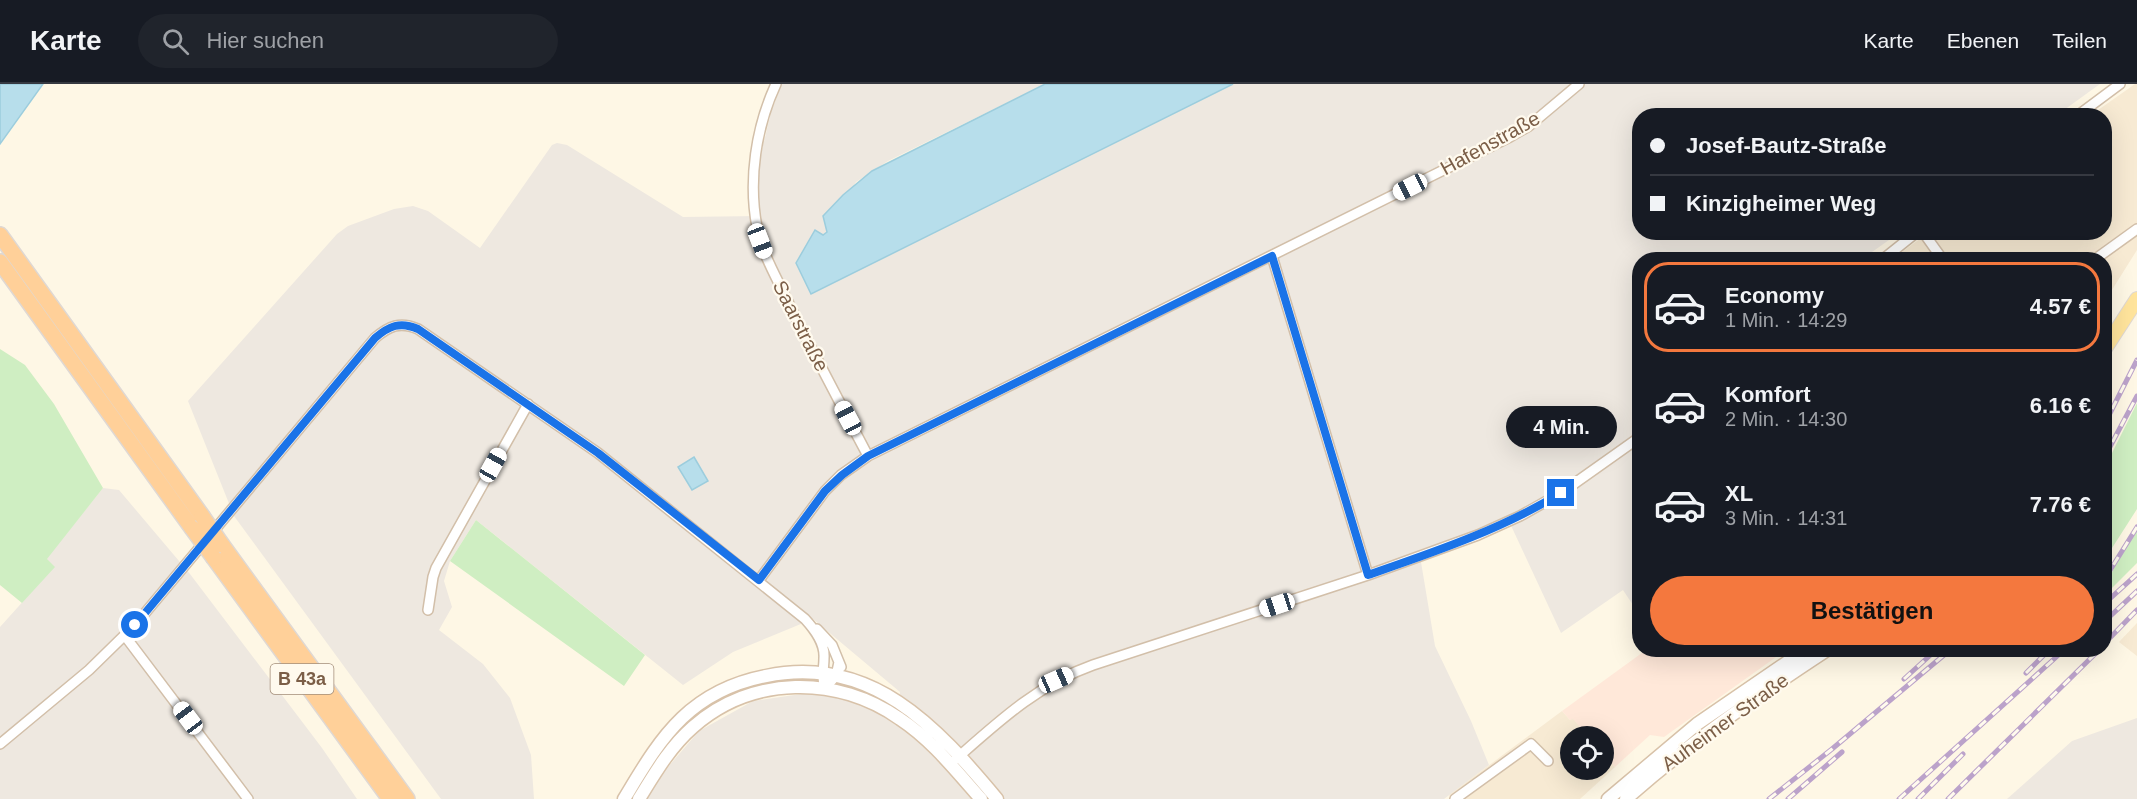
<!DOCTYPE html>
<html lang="de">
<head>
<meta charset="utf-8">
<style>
	body { margin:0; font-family:Arial,sans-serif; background:#20242c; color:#f1f3f6; height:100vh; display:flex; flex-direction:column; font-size:22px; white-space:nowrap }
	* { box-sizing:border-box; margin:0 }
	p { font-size:20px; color:#9ea1a6 }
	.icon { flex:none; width:33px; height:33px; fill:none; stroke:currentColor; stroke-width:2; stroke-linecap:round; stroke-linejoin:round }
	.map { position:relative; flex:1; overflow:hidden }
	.drawer { position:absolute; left:1632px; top:168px; width:480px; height:405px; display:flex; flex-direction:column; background:#171b24; border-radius:24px; box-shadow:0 6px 24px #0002 }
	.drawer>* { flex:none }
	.hud { position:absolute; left:1632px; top:24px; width:480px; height:132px; border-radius:24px; box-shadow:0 6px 24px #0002; display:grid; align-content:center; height:132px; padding:0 18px; background:#171b24 }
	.fabs { position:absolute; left:1560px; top:642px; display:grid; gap:12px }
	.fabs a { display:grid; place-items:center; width:54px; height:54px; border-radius:50%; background:#171b24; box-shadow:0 6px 24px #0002; font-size:30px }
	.end { position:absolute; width:27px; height:27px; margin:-14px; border:8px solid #1a73e8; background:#fff; box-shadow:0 0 0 3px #fff }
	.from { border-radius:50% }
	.bubble { position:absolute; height:42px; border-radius:21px; background:#171b24; box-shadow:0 6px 24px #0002; font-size:20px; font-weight:800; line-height:42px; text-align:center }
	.car { position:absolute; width:18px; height:36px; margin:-18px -9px; border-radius:8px; box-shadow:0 0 4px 2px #0007; background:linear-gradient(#fff 24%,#345 0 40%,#fff 0 76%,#345 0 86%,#fff 0) }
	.hud b { display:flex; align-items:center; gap:21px; height:57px; font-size:22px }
	.hud b+b { border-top:2px solid #363941 }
	.hud i { width:15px; height:15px; background:#f1f3f6 }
	ul { padding:10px 0 0; list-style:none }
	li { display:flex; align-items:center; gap:18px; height:90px; margin:0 12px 9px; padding:0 6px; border:3px solid transparent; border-radius:24px }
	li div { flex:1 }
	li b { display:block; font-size:22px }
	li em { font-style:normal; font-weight:800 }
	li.active { border-color:#f4783e }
	li>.icon { width:54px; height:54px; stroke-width:1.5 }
	.action { display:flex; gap:12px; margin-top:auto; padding:12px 18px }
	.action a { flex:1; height:69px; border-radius:36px; background:#f4783e; color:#111; font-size:24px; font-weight:800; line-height:69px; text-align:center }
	header { display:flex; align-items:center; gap:36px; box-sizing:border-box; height:84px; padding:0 30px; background:#171b24; border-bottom:2px solid #363941 }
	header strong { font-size:28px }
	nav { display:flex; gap:33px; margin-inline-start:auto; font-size:21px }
	.search { width:420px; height:54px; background:#20242c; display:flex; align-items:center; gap:15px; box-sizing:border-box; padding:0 21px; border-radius:33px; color:#9ea1a6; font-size:22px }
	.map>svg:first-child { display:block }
	.residential { fill:#f7ead3 }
	.commercial { fill:#ffe8d9 }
	.industrial { fill:#eee8e0 }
	.green { fill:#cfeec2 }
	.water { fill:#b7deeb; stroke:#9ccddd; stroke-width:1.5 }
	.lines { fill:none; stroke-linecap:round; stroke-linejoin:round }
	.minor-casing { stroke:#d2bfa9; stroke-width:12 }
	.secondary-casing { stroke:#d8c2a9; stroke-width:15 }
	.primary-casing { stroke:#dfd8d3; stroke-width:16 }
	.trunk-casing { stroke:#dfd8d3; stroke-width:18 }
	.minor { stroke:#fff; stroke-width:9 }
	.secondary { stroke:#fff; stroke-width:12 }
	.primary { stroke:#ffe49c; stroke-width:14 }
	.trunk { stroke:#ffd099; stroke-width:15 }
	.rail-casing { stroke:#bba2ca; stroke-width:5 }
	.rail { stroke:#fffaee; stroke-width:3; stroke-dasharray:9; stroke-linecap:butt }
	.trunk-bridge-casing { stroke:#dfd8d3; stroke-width:18; stroke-linecap:butt }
	.trunk-bridge { stroke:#ffd099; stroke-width:15 }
	.route { stroke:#1a73e8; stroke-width:8 }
	.labels { text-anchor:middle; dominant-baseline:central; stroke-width:4.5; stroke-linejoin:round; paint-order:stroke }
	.shield { fill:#fffaee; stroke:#a38d79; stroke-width:1.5 }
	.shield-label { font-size:18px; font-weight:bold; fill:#7b5e47 }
	.street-label { font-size:20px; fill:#7b5e47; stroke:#fffaee }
</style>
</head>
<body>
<header>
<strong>Karte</strong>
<div class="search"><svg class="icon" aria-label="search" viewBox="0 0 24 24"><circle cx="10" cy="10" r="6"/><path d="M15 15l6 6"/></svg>Hier suchen</div>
<nav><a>Karte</a><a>Ebenen</a><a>Teilen</a></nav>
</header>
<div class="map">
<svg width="2137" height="715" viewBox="0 0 2137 715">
	<rect width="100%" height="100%" fill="#fef7e5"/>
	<path class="residential" d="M2135 0H2137V166L2105 217 2104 176H1891L1928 149 2104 148V32L2091 31Z
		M2137 539V572L2119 558Z
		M1562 627 1570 636 1573 634 1588 652H1570V686H1604V671L1615 683 1580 715H1452L1449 711Z"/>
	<path class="commercial" d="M1646 566H1786L1664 653 1650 651 1615 683 1604 671V652H1588L1573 635 1570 636 1562 627Z"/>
	<path class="industrial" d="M782 0H1045L888 77 856 98 827 148 823 151 815 146 811 210 1233 0H2100L2057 31 1640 32V148L1899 149 1862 175 1640 176 1639 530 1623 506 1561 549 1507 433 1467 450 1419 466 1435 562 1471 637 1489 681 1444 715H645L655 698 699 647 753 617 808 609 858 618 896 637 900 608 813 535 733 568 683 601 476 436 450 477 444 497 452 523 439 546 483 580 510 614 531 671 534 715H441L234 432 188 317 337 150 348 142 394 125 413 122 428 127 480 164 552 61 557 59 567 61 683 133 759 132V79L771 28Z
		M103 404 119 406 190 490 322 664 357 715H0V543L54 483 46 475Z
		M2137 634V715H2007L2072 657Z"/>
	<path class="green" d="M0 265 25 281 54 320 103 404 47 475 55 483 22 519 0 501Z
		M2137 319V425L2105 475V383Z
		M476 436 645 571 624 602 450 477Z
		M2137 444V479L2105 511V498L2112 488Z"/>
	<path class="water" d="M0 0H43L0 60Z
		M1045 0H1233L811 210 796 179 815 146 823 151 827 148 823 132 843 111 872 87Z
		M694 373 708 397 692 406 678 383Z"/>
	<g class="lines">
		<defs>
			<path id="minor" d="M776 0C756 43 748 96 757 143 762 170 777 194 788 218 814 270 841 321 868 372
				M2077 32 2120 0
				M1923 148 1943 176
				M1272 172 1368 491
				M1882 176 1917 148
				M2094 176 2137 145
				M759 496 825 407 841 391 868 372 1508 54 1529 42 1579 0
				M428 526 433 493 436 484 528 320
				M817 545 832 561 841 583
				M125 552 248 715
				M0 660 89 586 135 541 375 254C389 242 400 237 418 245L598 369 805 535C815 546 825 559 824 574 824 585 821 594 825 604L836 592 839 578
				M956 675C999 637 1039 600 1093 581L1368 491 1478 451 1520 432 1561 409 1640 353
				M1455 715 1531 660 1548 677"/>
			<path id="secondary" d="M624 715C641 687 658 657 682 634 705 612 735 598 766 592 871 570 937 643 997 715
				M639 715C655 689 670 663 693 643 752 591 838 591 900 635 932 656 956 687 981 715
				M1608 715 1697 640 1805 566
				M1626 715C1689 659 1757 612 1827 566"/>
			<path id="primary" d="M2104 266 2137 215"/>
			<path id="trunk" d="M0 151 202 432
				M0 178 192 444
				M222 461 407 715
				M214 474 390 715"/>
		</defs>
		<use href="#minor" class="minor-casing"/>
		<use href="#secondary" class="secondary-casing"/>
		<use href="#primary" class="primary-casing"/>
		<use href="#trunk" class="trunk-casing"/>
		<use href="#minor" class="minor"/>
		<use href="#secondary" class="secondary"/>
		<use href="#primary" class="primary"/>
		<use href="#trunk" class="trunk"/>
		<defs>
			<path id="rail" d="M2104 341 2137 276
				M2104 374 2137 312
				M2104 496 2137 443
				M2104 520 2137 490
				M2104 538 2137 507
				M2104 560 2137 526
				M2026 589 2049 566
				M1904 595 1936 566
				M1769 715 1832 665 1950 566
				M1788 715 1842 668
				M1899 715 2064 566
				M1918 715 1963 670
				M1948 715 2099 566"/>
		</defs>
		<use href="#rail" class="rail-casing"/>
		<use href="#rail" class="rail"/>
		<defs>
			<path id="trunk-bridge" d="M202 432 222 461
				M192 444 214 474"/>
		</defs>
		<use href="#trunk-bridge" class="trunk-bridge-casing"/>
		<use href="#trunk-bridge" class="trunk-bridge"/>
	</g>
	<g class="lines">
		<path class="route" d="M135 541 375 254C389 242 400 237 418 245L598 369 759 496 825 407 842 391 868 372 1272 172 1368 491C1434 468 1500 446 1561 409"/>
	</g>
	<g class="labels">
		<rect class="shield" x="270.5" y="580" width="63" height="30" rx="4.5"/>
		<g class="shield-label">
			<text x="302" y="595">B 43a</text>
		</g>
		<g class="street-label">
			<text transform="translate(1490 59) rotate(-29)">Hafenstraße</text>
			<text transform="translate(801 242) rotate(63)">Saarstraße</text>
			<text transform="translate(1725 638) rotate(-36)">Auheimer Straße</text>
		</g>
	</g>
</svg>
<div class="fabs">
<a><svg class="icon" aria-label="locate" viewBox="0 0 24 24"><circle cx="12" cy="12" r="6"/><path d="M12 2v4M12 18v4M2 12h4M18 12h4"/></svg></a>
</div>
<i class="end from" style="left:135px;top:541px"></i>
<i class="end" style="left:1561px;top:409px"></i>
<div class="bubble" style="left:1506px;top:322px;width:111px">4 Min.</div>
<i class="car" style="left:1410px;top:103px;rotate:243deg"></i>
<i class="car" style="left:760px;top:157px;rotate:159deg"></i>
<i class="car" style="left:848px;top:334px;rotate:332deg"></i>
<i class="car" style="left:493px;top:381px;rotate:29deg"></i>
<i class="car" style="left:1277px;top:521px;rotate:252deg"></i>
<i class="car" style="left:1056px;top:596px;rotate:66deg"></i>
<i class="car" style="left:188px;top:634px;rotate:323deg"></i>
<div class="hud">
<b><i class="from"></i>Josef-Bautz-Straße</b>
<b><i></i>Kinzigheimer Weg</b>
</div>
<section class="drawer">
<ul>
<li class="active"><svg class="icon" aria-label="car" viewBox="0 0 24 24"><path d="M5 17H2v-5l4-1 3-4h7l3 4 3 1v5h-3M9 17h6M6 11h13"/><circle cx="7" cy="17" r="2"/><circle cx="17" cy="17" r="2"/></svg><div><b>Economy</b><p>1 Min. · 14:29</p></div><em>4.57 €</em></li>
<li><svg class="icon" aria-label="car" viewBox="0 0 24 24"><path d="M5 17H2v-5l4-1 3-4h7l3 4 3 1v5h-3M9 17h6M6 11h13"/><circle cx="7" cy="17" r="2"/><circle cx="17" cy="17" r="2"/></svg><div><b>Komfort</b><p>2 Min. · 14:30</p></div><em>6.16 €</em></li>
<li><svg class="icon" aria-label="car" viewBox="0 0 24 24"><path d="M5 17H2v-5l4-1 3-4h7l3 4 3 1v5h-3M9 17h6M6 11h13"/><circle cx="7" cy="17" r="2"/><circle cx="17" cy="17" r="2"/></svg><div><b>XL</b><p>3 Min. · 14:31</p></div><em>7.76 €</em></li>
</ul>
<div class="action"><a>Bestätigen</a></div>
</section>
</div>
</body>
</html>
